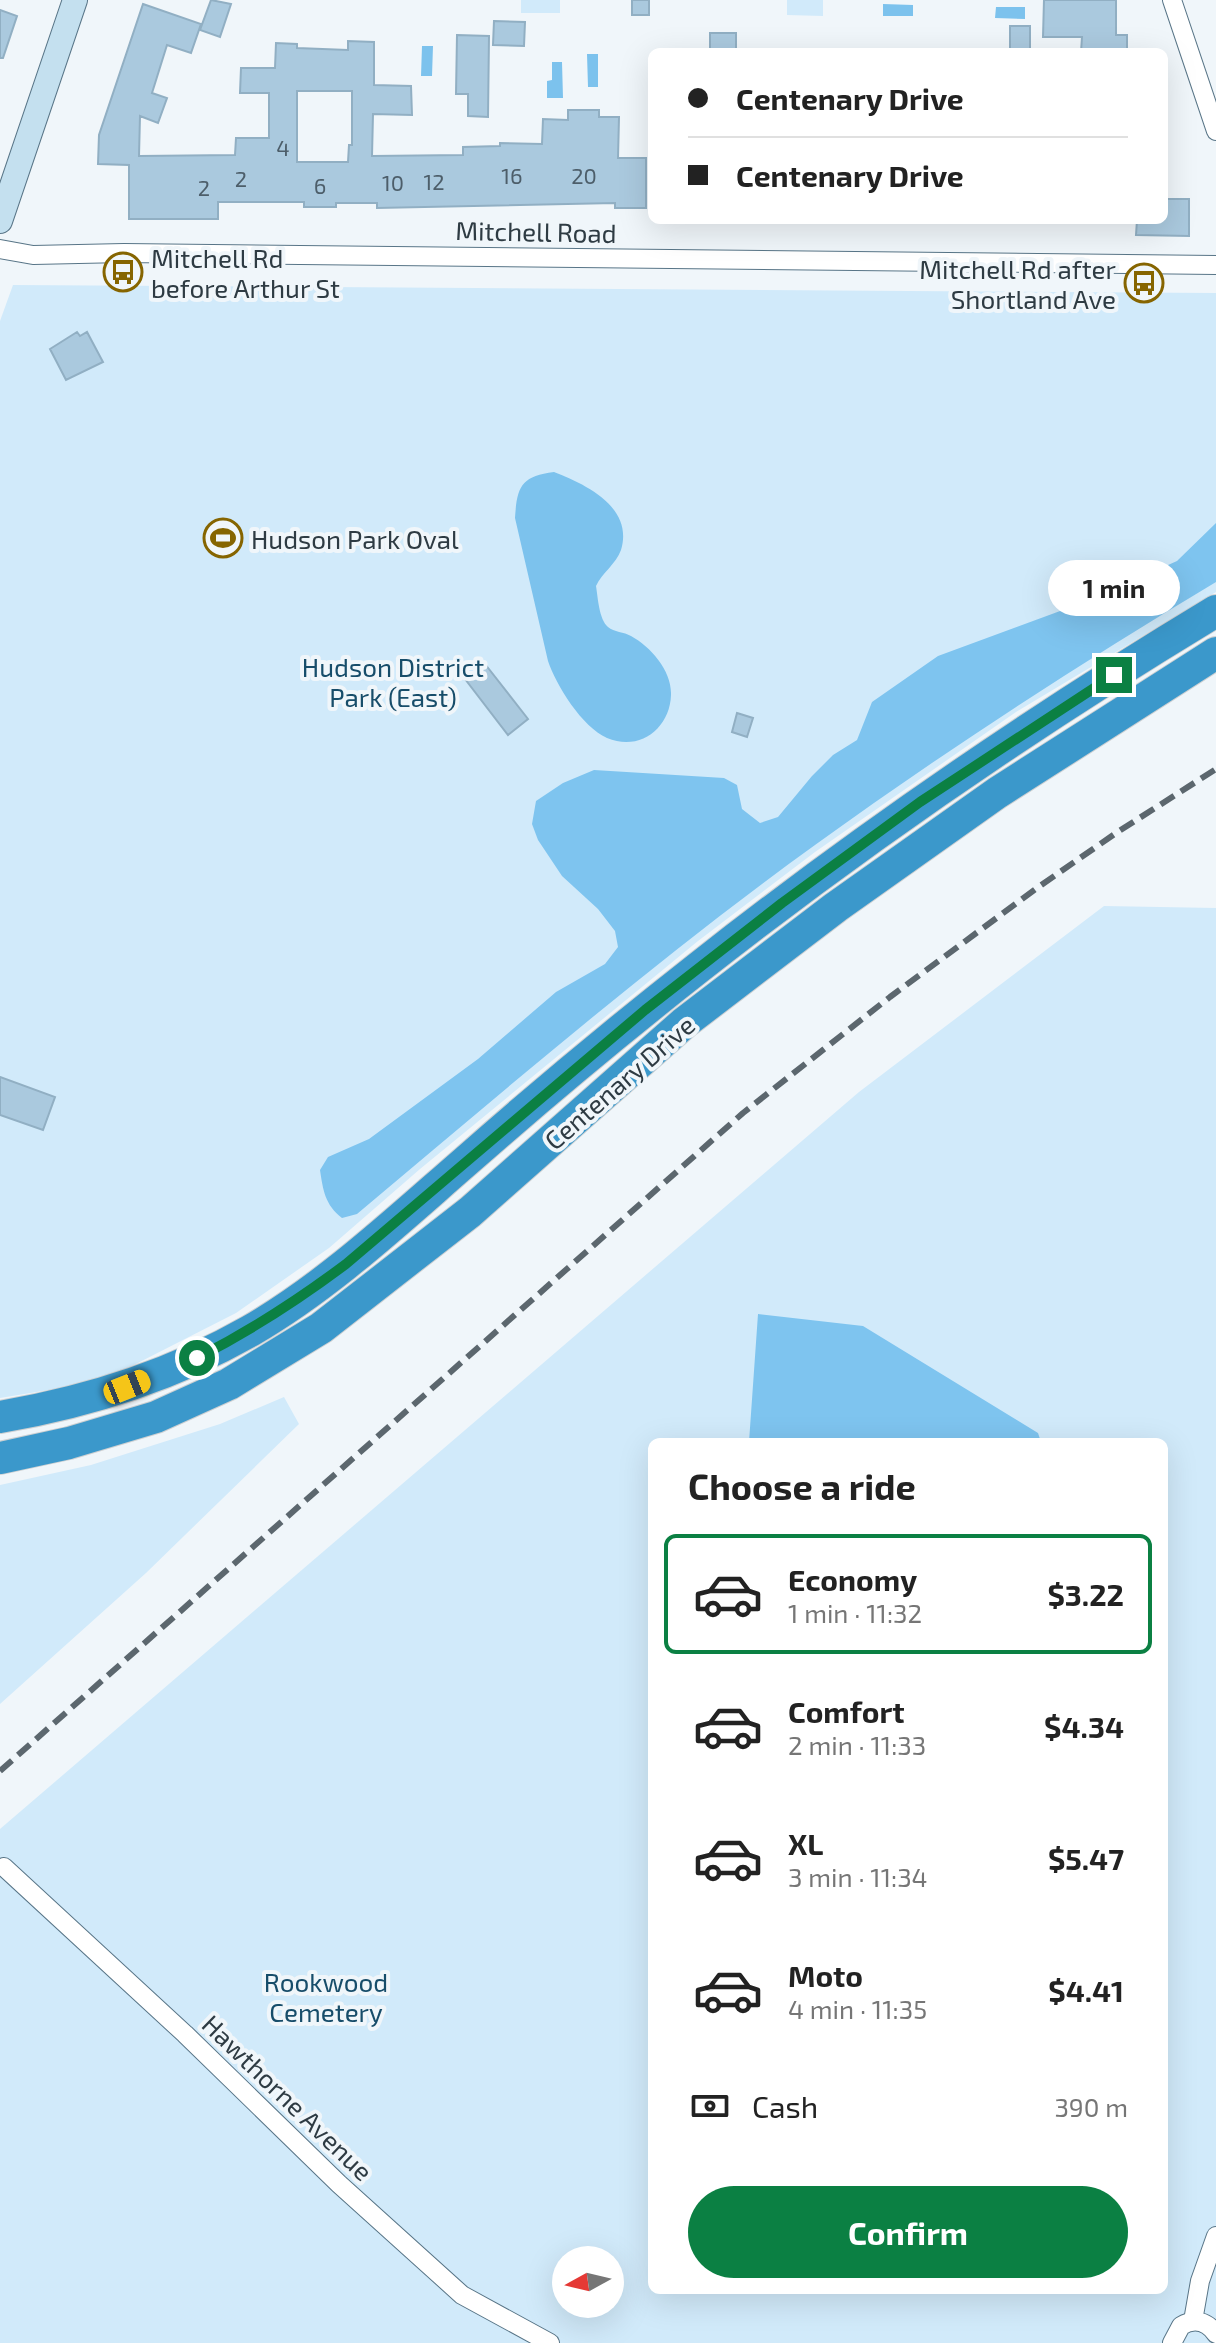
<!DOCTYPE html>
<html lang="en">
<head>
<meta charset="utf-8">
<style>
	body { margin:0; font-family:"Exo 2",sans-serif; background:#f6f6f6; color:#222; height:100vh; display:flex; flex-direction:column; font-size:30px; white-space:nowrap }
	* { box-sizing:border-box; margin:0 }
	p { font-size:26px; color:#767676 }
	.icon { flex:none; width:44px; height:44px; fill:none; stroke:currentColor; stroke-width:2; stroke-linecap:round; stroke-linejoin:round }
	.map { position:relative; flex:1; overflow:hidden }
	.sheet { position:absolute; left:648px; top:1438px; width:520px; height:856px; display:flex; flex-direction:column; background:#fff; border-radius:12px; box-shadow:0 8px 32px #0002 }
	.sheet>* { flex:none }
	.top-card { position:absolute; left:648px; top:48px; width:520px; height:176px; border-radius:12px; box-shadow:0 8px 32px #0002; display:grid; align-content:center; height:176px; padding:0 40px; background:#fff }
	.needle { width:52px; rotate:262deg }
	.controls { position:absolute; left:552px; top:2246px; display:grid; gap:16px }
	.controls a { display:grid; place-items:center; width:72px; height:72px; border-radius:50%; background:#fff; box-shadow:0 8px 32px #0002; font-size:40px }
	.end { position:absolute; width:36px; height:36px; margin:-18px; border:10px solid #0b8043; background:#fff; box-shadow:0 0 0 4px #fff }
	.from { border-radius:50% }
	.bubble { position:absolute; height:56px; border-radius:28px; background:#fff; box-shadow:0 8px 32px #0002; font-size:26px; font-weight:700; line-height:56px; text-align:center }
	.car { position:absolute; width:24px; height:48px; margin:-24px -12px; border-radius:10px; box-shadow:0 0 6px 2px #0007; background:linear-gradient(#f5c518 24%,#345 0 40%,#f5c518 0 76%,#345 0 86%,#f5c518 0) }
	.top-card b { display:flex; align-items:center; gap:28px; height:76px; font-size:30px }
	.top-card b+b { border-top:2px solid #e0e0e0 }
	.top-card i { width:20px; height:20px; background:#222 }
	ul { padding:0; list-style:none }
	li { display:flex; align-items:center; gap:24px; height:120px; margin:0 16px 12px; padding:0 24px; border:4px solid transparent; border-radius:12px }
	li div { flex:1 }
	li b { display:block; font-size:30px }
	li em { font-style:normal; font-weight:700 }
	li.on { border-color:#0b8043 }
	li>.icon { width:72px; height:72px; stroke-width:1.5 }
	h2 { padding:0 40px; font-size:36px; line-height:96px }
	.pay { display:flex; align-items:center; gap:20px; height:88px; padding:0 40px; font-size:30px }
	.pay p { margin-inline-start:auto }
	.primary-button { display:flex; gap:16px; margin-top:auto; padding:16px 40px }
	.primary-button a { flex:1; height:92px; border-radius:48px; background:#0b8043; color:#fff; font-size:32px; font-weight:700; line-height:92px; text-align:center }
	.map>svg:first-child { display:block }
	.green { fill:#d1eafa; fill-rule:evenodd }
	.forest { fill:#7ec4ef }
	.water { fill:#7cc2ed }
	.building { fill:#aac9de; stroke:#91afc3; stroke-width:2; fill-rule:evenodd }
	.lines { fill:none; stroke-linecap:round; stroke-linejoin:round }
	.street-casing { stroke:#587587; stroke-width:20 }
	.secondary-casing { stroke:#587587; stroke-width:26 }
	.highway-casing { stroke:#cdd0d2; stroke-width:34 }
	.street { stroke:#fff; stroke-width:18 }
	.secondary { stroke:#c4e0ef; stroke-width:24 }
	.highway { stroke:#3b98cb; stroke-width:32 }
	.rail { stroke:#5c676e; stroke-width:6; stroke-dasharray:16 8; stroke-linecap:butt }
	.route { stroke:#0b8043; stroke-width:10 }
	.labels { text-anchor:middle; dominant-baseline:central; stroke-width:8; stroke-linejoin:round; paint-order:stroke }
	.number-label { font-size:22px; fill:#4d5e6a }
	.street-label { font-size:26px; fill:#2e3b43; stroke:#f0f6fa }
	.poi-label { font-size:26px; fill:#2e3b43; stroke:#f0f6fa; text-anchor:start }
	.park-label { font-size:26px; fill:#174d6a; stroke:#f0f6fa }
</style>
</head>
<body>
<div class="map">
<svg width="1216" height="2343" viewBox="0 0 1216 2343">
	<rect width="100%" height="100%" fill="#f0f6fa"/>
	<path class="green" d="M521 0H560V13H521Z
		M787 0H823V16L787 15Z
		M13 285 1216 293V592L1016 712 815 852 698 941 420 1169 329 1248 236 1313 124 1370 73 1386 0 1398V321Z
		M1104 906 1216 908V2343H0V1829L859 1092ZM652 1442H1164V2290H652ZM566 2260H610V2304H566Z
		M284 1397 299 1424 146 1573 0 1704V1485L91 1465 220 1424Z"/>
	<path class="forest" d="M1216 523V582C1079 664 945 751 815 845 657 959 507 1088 357 1214L342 1218C325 1205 323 1190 320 1170L328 1157 369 1139 478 1059 556 992 605 964 618 947 615 931 598 909 562 876 538 840 532 824 536 801 563 783 594 770 724 778 737 785 742 809 760 823 778 817 812 776 833 755 857 740 872 702 938 656 1090 600 1177 561Z
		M758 1314 863 1326 1038 1433 1041 1442H749Z"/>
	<path class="water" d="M883 4 913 5V16H883Z
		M996 7H1025V19L995 18Z
		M422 46H433L432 76H421Z
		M587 54H598V87H588Z
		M552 62H562L563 98H547V81L552 80Z
		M554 472C585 484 634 507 621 550 616 564 602 573 596 586 598 598 599 619 608 627 614 632 624 632 631 636 651 647 672 671 671 695 670 728 640 752 607 738 582 727 556 685 548 661L515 518C517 487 521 476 554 472Z"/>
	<path class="building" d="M211 0 231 4 220 37 200 30Z
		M632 0H649V15H632Z
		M1044 0H1116V35H1127V52H1081L1082 37H1043Z
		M143 4 201 24 191 53 167 45 152 93 167 98 158 123 140 116 139 156 235 155 236 138H269V93H240L241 68H275L276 43 297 44V48L348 50V41L374 42V85L411 86 412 115 373 114 372 156 463 155V147L500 146V143L542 144 543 119 568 120V110H599V117H619L618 158H646V208H615V203L377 208V203H336V207H304V202H218V219H129V165L98 164 99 135ZM297 91H352V145H349L348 162H297Z
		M0 10 17 16 3 58H0Z
		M494 21 525 22 524 46 493 45Z
		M1010 26H1030V50H1010Z
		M710 33H736V52H710Z
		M457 35 489 36 488 117 468 116V94H456Z
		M1164 199H1189V236L1136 235 1137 220H1164Z
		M77 332 80 336 87 332 103 362 66 380 50 349Z
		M485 664 528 719 508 735 465 679Z
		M737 713 753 718 747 737 732 732Z
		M0 1077 55 1097 43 1130 0 1115Z"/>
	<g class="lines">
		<defs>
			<path id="street" d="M1172 0 1216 131
				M0 249 33 255 124 253 1216 265
				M4 1867 185 2034 339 2184 462 2295 550 2343
				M1193 2321 1200 2281 1216 2236
				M1172 2343 1181 2326C1194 2318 1207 2321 1216 2334"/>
			<path id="secondary" d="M0 221 75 0"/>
			<path id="highway" d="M0 1417C88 1402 173 1375 250 1331 329 1285 397 1221 465 1162 541 1095 619 1030 698 968 863 838 1037 719 1216 611
				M0 1458 69 1443 156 1417 229 1384 321 1328 470 1212 684 1023 836 907 997 793 1216 653"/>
		</defs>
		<use href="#street" class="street-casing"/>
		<use href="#secondary" class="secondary-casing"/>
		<use href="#highway" class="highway-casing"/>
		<use href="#street" class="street"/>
		<use href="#secondary" class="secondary"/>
		<use href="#highway" class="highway"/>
		<path class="rail" d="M0 1771 743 1113 890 997 1037 888 1116 833 1216 769"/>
	</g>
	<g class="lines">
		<path class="route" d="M197 1358C250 1331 298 1300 346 1264L645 1010 782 903 920 802 1114 675"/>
	</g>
	<defs>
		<symbol id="bus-ring" viewBox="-11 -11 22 22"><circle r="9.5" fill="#f0f6fa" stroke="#866500" stroke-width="1.5"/><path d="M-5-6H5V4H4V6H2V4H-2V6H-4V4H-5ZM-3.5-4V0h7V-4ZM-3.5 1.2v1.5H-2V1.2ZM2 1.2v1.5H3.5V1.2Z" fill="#866500"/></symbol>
		<symbol id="stadium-ring" viewBox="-11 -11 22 22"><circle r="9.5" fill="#f0f6fa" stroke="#866500" stroke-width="1.5"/><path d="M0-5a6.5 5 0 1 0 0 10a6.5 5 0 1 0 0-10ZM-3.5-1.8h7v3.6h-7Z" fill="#866500"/></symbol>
	</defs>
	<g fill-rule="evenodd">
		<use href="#bus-ring" x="101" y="250" width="44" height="44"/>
		<use href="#bus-ring" x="1122" y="261" width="44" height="44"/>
		<use href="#stadium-ring" x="201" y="516" width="44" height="44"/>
	</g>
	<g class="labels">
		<g class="number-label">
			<text x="283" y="147">4</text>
			<text x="512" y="175">16</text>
			<text x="584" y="175">20</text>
			<text x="241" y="178">2</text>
			<text x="434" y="181">12</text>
			<text x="393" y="182">10</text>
			<text x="320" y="185">6</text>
			<text x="204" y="187">2</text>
		</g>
		<g class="street-label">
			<text transform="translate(536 231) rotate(1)">Mitchell Road</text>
			<text transform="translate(619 1082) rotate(-41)">Centenary Drive</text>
			<text transform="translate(288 2097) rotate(44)">Hawthorne Avenue</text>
		</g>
		<g class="poi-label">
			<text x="151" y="257">Mitchell Rd<tspan x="151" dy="30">before Arthur St</tspan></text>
			<text x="1116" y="268" text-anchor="end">Mitchell Rd after<tspan x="1116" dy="30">Shortland Ave</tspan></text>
			<text x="251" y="538">Hudson Park Oval</text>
		</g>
		<g class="park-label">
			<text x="393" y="666">Hudson District<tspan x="393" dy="30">Park (East)</tspan></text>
			<text x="326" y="1981">Rookwood<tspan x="326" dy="30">Cemetery</tspan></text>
		</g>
	</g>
</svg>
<div class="controls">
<a><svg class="needle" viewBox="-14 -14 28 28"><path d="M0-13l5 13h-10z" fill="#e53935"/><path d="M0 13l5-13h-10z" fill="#767676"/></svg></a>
</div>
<i class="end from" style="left:197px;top:1358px"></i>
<i class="end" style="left:1114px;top:675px"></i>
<div class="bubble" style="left:1048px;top:560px;width:132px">1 min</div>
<i class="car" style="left:127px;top:1387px;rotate:68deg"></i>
<div class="top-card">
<b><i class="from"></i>Centenary Drive</b>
<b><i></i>Centenary Drive</b>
</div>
<section class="sheet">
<h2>Choose a ride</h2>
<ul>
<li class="on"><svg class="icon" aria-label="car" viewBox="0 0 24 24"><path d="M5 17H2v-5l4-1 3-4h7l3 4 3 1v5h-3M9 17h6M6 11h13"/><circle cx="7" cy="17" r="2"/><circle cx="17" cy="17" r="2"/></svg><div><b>Economy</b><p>1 min · 11:32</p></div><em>$3.22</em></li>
<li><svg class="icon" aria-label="car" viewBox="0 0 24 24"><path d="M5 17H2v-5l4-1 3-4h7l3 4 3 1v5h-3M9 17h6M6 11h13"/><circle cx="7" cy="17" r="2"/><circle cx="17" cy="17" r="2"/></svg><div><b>Comfort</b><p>2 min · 11:33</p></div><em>$4.34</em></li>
<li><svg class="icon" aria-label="car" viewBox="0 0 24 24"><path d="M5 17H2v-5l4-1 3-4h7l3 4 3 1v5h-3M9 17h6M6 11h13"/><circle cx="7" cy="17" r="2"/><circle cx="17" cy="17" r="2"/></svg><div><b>XL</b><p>3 min · 11:34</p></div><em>$5.47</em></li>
<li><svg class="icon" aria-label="car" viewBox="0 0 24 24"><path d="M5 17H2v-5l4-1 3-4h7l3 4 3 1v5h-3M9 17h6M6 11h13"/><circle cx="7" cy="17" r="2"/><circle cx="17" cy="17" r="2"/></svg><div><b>Moto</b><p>4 min · 11:35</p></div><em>$4.41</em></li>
</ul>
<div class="pay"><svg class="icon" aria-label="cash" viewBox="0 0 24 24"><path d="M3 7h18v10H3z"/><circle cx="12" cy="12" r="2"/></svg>Cash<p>390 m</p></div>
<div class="primary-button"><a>Confirm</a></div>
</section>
</div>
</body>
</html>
